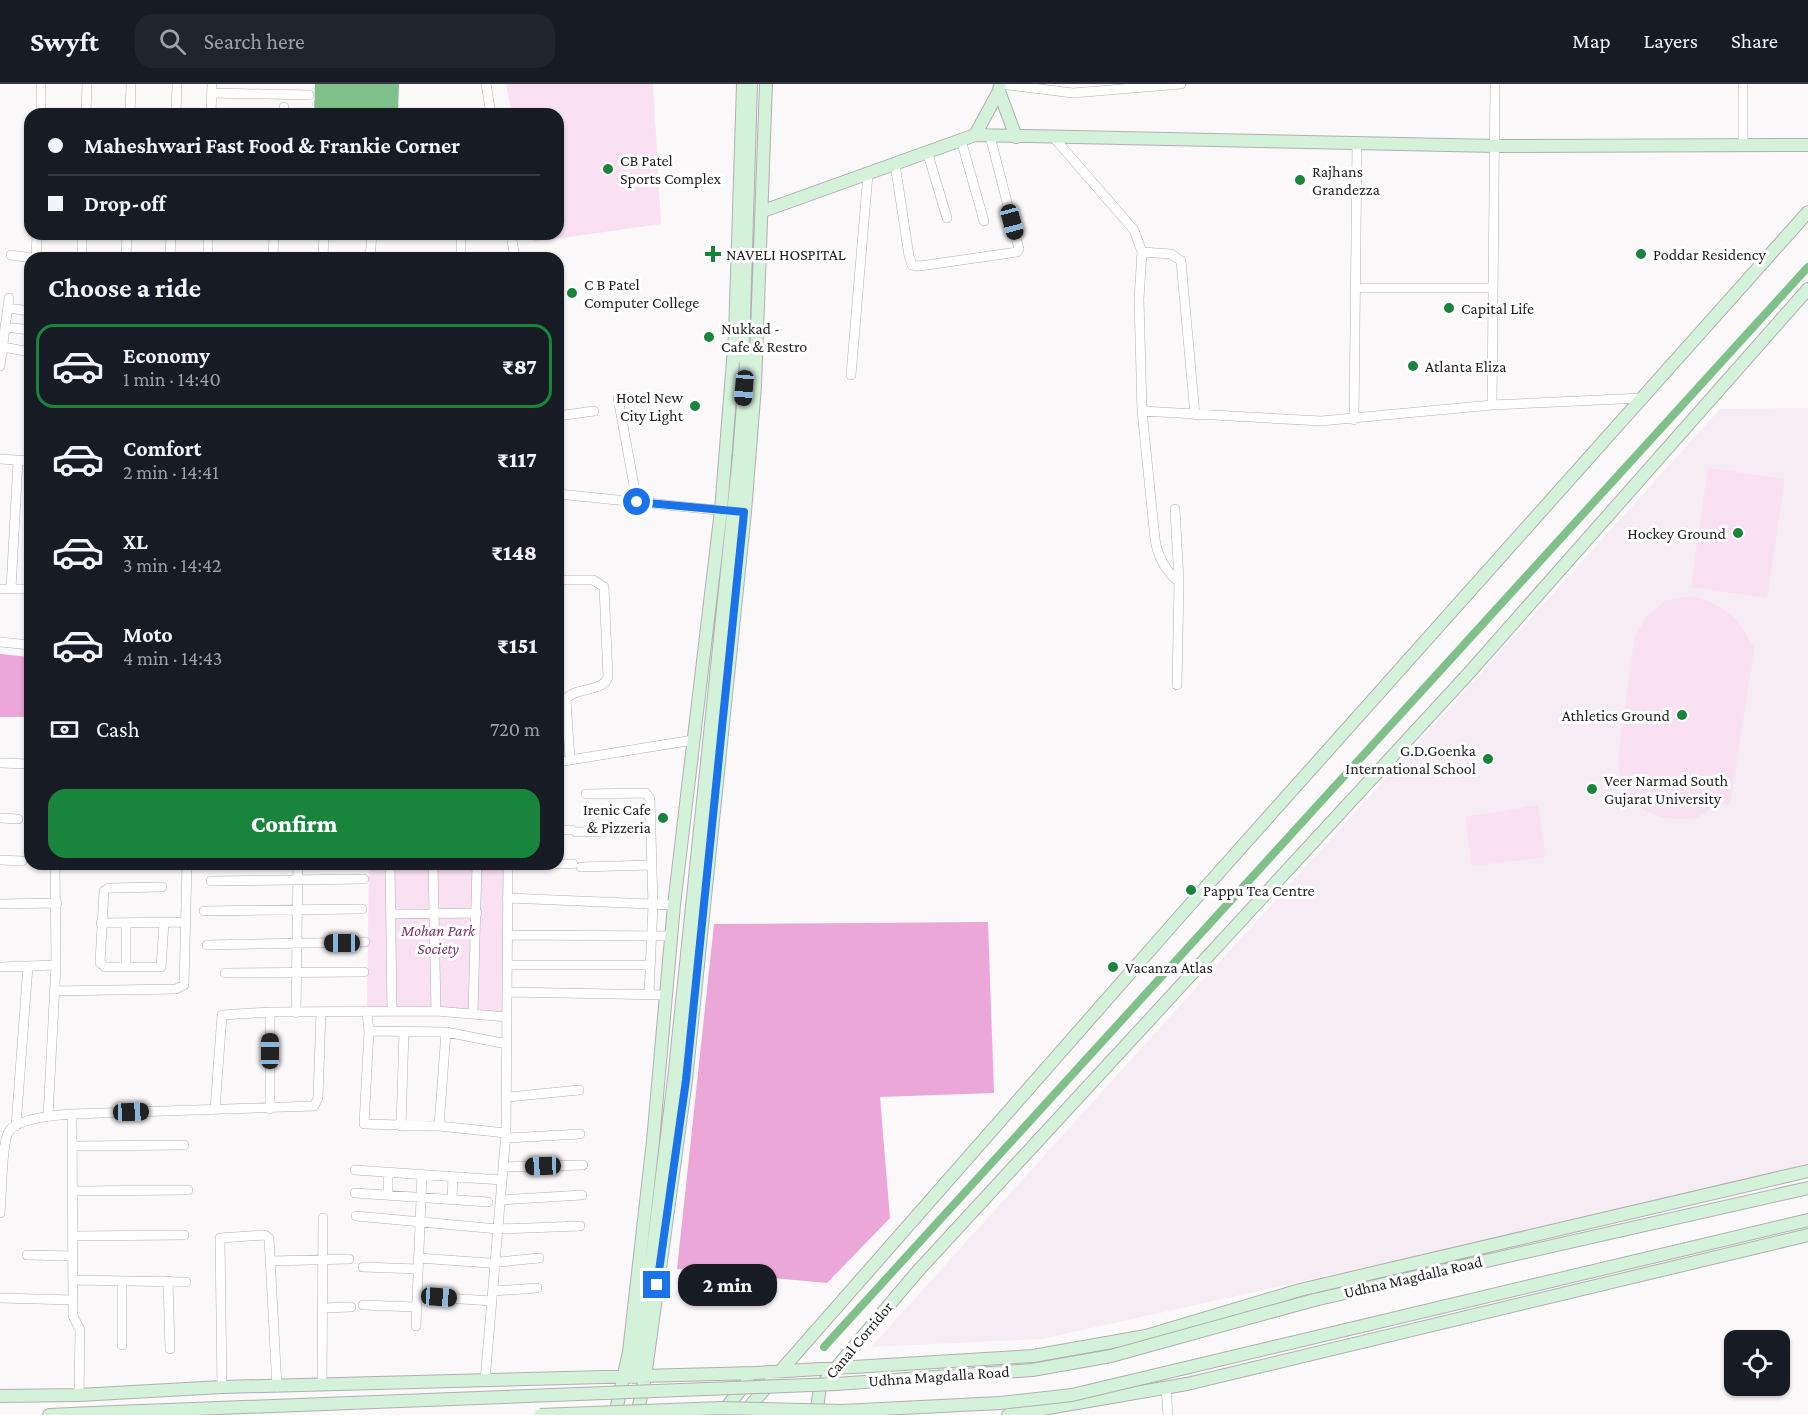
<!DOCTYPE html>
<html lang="en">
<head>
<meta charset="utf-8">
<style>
	body { margin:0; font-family:"Crimson Pro",serif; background:#20242c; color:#f1f3f6; height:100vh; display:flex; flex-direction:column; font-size:22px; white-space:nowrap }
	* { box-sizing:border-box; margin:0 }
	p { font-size:20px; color:#9ea1a6 }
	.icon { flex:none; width:33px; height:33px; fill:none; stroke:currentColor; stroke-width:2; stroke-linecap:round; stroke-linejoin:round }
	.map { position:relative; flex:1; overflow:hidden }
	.details { position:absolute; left:24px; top:168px; width:540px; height:618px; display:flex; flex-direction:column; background:#171b24; border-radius:18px; box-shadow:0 2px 4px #0004 }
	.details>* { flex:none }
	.top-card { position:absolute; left:24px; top:24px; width:540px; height:132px; border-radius:18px; box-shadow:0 2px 4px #0004; display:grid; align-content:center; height:132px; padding:0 24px; background:#171b24 }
	.tools { position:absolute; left:1724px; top:1246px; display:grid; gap:12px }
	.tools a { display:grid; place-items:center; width:66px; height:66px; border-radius:12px; background:#171b24; box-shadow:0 2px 4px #0004; font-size:30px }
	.end { position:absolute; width:27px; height:27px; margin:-14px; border:8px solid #1a73e8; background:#fff; box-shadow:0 0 0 3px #fff }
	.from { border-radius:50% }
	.bubble { position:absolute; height:42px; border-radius:18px; background:#171b24; box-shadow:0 2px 4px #0004; font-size:20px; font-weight:800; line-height:42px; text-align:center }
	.car { position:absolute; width:18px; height:36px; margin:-18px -9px; border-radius:8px; box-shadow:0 0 4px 2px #0007; background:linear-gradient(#222 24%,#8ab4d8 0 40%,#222 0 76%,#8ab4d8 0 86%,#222 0) }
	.top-card b { display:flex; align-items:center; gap:21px; height:57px; font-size:22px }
	.top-card b+b { border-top:2px solid #363941 }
	.top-card i { width:15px; height:15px; background:#f1f3f6 }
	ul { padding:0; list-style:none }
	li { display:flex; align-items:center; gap:18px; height:84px; margin:0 12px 9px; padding:0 12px; border:3px solid transparent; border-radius:18px }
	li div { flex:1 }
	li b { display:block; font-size:22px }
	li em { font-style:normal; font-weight:800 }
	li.selected { border-color:#19853c }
	li>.icon { width:54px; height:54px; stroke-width:1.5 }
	h2 { padding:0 24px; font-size:27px; line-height:72px }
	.pay { display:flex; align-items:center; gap:15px; height:66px; padding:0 24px; font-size:22px }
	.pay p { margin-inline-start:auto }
	.button { display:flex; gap:12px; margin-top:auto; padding:12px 24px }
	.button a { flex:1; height:69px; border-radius:18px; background:#19853c; color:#fff; font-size:24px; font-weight:800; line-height:69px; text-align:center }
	header { display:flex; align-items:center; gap:36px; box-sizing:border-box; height:84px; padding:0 30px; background:#171b24; border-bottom:2px solid #363941 }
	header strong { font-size:28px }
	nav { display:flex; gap:33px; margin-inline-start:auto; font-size:21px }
	.search { width:420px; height:54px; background:#20242c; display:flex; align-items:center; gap:15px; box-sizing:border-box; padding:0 21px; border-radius:18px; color:#9ea1a6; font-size:22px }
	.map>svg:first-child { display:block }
	.built { fill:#f6ecf3 }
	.green { fill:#f9e1f1 }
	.forest { fill:#eba7d7 }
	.water { fill:#80c18b }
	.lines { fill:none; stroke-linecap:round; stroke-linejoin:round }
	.canal { stroke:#80c18b; stroke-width:8 }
	.street-casing { stroke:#b2afb1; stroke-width:10 }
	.secondary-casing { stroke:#b2afb1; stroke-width:14 }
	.street { stroke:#fff; stroke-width:9 }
	.secondary { stroke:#d4f1da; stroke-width:12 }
	.secondary-bridge-casing { stroke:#b2afb1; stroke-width:14; stroke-linecap:butt }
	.secondary-bridge { stroke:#d4f1da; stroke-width:12 }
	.route { stroke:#1a73e8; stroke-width:8 }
	.poi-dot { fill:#19853c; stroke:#fff; stroke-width:2 }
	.labels { text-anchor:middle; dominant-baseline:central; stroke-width:6; stroke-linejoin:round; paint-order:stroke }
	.poi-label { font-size:16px; fill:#1f1e1f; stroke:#fff; text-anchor:start }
	.park-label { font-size:16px; font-style:italic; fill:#7d2f6b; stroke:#fff }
	.street-label { font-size:16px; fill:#1f1e1f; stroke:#fff }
</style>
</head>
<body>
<header>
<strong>Swyft</strong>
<div class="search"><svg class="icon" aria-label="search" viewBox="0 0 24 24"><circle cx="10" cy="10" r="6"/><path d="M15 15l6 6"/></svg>Search here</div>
<nav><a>Map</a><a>Layers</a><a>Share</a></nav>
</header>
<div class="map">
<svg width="1808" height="1331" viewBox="0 0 1808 1331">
	<rect width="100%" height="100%" fill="#fbf8fa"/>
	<path class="built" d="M1808 324V1085L1042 1255 871 1263 1720 325Z"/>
	<path class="green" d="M506 0H653L661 140 533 158 532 150H558V30H512Z
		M1708 384 1785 395 1767 514 1691 503Z
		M1693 512C1719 519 1742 533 1750 560L1755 559 1730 721 1715 719C1711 722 1707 728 1702 731 1694 736 1683 735 1674 735 1638 732 1619 709 1618 673L1635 552 1647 532 1666 516Z
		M1538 721 1546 773 1472 782 1465 733Z
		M369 780H509L507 931 367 929Z"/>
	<path class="forest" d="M0 570 30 573V633H0Z
		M988 838 994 1009 880 1013 890 1134 827 1199 677 1185 714 840Z"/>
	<path class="water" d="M315 0H399L398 30H314Z"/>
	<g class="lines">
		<path class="canal" d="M824 1263 1808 183"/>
		<defs>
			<path id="street" d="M486 0 491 30
				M1000 0 1073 9 1181 0
				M1743 0V62
				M212 9 309 11
				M41 30V0
				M86 30 87 0
				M130 30 131 0
				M176 30 177 0
				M211 30 212 0
				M283 30 284 23
				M1055 55 1134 146 1142 168 1139 215 1142 327 1155 455C1157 471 1166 488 1179 498
				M961 56 984 137
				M927 67 947 134
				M895 80 909 172 912 181 920 182 1017 168 1019 165 990 52
				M511 150 515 174
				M1142 168 1171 170 1181 177 1195 331
				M11 171 32 174
				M36 174 37 150
				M82 174V150
				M126 174 127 150
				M170 174 171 150
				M208 174V150
				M273 174 274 150
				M323 174 324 150
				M370 174 372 150
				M461 174V150
				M1362 204H1493
				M8 224 30 227
				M5 243 30 246
				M3 263 30 268
				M0 282 9 214
				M851 291 868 90
				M618 314 637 418
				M1492 321 1495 0
				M1142 327 1321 337 1492 321 1642 314
				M558 332 594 327
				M1354 336 1357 60
				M0 375 30 377
				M558 410 727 427
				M1175 425 1179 498 1177 601
				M558 496H593L604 503 608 593C603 609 576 602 566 615L570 676
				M0 505H30
				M11 505 18 377
				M0 558 30 561
				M558 678 693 656
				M0 679 30 680
				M586 710 646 709 650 715 653 821 649 910
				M0 734 18 735
				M558 746H572
				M576 748 651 746
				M0 776 22 777
				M390 780 392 927
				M433 780 436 927
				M558 780H573
				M581 783 651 781
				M211 797 364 795
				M162 803 109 804 104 807 100 879 105 883H161L164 839
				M507 814 674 821
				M0 820 57 819
				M204 827 362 825
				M391 830 477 829
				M101 839 186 838
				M126 839V883
				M507 851 672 852
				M207 861 365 858
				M507 881H650
				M0 883 56 881
				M225 889 364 888
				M54 907 176 905 184 901 187 780
				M507 908 666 911
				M296 929 298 780
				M367 929 369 947 364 1040 439 1042 506 1049
				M473 929 477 780
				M369 947 446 948 507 960
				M507 1013 579 1006
				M215 1025 222 931 270 928 436 927 507 933
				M270 1025V928
				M72 1030 73 1232 80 1246 79 1311
				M48 1032 56 881 55 780
				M16 1042 28 882
				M401 1042 404 947
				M439 1042 446 948
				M506 1054 580 1050
				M73 1062 184 1061
				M503 1083 583 1081
				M355 1086 502 1096
				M73 1107 188 1106
				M355 1109 488 1118
				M388 1111V1088
				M452 1115 453 1093
				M500 1116 582 1111
				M0 1129C2 1113 1 1055 10 1046 20 1034 57 1031 72 1030L314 1022 318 1014 321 928
				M356 1132 498 1145 580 1142
				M73 1152 184 1151
				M27 1171 73 1172
				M418 1174 489 1179 539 1174
				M271 1177 349 1175
				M363 1183 418 1185
				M73 1196 186 1198
				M122 1197V1261
				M168 1197 170 1265
				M493 1207 537 1204
				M417 1212 492 1217
				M0 1214 73 1216
				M363 1221 416 1223
				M322 1224 351 1223
				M416 1242 422 1090
				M485 1297 506 1049 508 780
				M322 1301 323 1134
				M222 1303 220 1154 265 1151 269 1154 277 1303
				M1166 1304 1168 1331"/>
			<path id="secondary" d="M999 7 1016 53
				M975 51 1496 62 1808 61
				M763 127 975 51 999 7 1000 0
				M1314 1216 1808 1104
				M1341 1247 1808 1136
				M634 1293 641 1239 646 1221 674 995 739 372 746 281 743 265 751 0
				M0 1312 79 1311 222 1303 755 1289 1033 1272 1146 1252 1300 1206 1808 1087
				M49 1331 116 1328
				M615 1331 629 1268 653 1057 674 821 721 426 735 252 743 0
				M637 1331 645 1293 686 996 745 428 755 302 766 0
				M720 1331 748 1297
				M742 1331 1180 832 1808 128
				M816 1331 820 1303 917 1188 1469 589 1808 205
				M1008 1331 1187 1300 1808 1151"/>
		</defs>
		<use href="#street" class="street-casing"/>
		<use href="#secondary" class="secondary-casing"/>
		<use href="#street" class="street"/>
		<use href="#secondary" class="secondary"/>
		<defs>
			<path id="secondary-bridge" d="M116 1328 836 1300 1032 1286 1111 1272 1314 1216
				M540 1331 721 1324 842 1327 1000 1319 1072 1311 1341 1247"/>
		</defs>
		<use href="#secondary-bridge" class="secondary-bridge-casing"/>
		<use href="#secondary-bridge" class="secondary-bridge"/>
	</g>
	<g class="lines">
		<path class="route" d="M637 418 744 428 686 996 657 1201"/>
	</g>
	<g class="poi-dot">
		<circle cx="608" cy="85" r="6"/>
		<circle cx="1300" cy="96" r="6"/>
		<path d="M710 161h6v6h6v6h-6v6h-6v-6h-6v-6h6z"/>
		<circle cx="1641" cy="170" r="6"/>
		<circle cx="572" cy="209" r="6"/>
		<circle cx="1449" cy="224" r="6"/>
		<circle cx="709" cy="253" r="6"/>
		<circle cx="1413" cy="282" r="6"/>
		<circle cx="695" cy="322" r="6"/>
		<circle cx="1738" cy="449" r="6"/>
		<circle cx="1682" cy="631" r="6"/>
		<circle cx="1488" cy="675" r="6"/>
		<circle cx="1592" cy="705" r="6"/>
		<circle cx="663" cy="734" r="6"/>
		<circle cx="1191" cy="806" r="6"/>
		<circle cx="1113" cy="883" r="6"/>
	</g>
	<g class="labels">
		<g class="poi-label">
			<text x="620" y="76">CB Patel<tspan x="620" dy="18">Sports Complex</tspan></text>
			<text x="1312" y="87">Rajhans<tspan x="1312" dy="18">Grandezza</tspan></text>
			<text x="726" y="170">NAVELI HOSPITAL</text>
			<text x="1653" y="170">Poddar Residency</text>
			<text x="584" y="200">C B Patel<tspan x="584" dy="18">Computer College</tspan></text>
			<text x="1461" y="224">Capital Life</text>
			<text x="721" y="244">Nukkad -<tspan x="721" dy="18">Cafe &amp; Restro</tspan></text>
			<text x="1425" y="282">Atlanta Eliza</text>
			<text x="683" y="313" text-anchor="end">Hotel New<tspan x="683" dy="18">City Light</tspan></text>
			<text x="1726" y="449" text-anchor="end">Hockey Ground</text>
			<text x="1670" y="631" text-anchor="end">Athletics Ground</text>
			<text x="1476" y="666" text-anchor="end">G.D.Goenka<tspan x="1476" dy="18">International School</tspan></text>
			<text x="1604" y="696">Veer Narmad South<tspan x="1604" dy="18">Gujarat University</tspan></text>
			<text x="651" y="725" text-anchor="end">Irenic Cafe<tspan x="651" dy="18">&amp; Pizzeria</tspan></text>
			<text x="1203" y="806">Pappu Tea Centre</text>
			<text x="1125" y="883">Vacanza Atlas</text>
		</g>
		<g class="park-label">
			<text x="438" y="846">Mohan Park<tspan x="438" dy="18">Society</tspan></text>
		</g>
		<g class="street-label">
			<text transform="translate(1413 1193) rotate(-13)">Udhna Magdalla Road</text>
			<text transform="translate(859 1256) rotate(-50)">Canal Corridor</text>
			<text transform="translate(939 1292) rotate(-4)">Udhna Magdalla Road</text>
		</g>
	</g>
</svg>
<div class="tools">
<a><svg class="icon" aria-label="locate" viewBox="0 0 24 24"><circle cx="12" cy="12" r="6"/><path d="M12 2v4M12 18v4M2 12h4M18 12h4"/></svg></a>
</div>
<i class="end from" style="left:637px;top:418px"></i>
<i class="end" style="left:657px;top:1201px"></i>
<div class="bubble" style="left:678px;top:1180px;width:99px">2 min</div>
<i class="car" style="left:1012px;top:138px;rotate:165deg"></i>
<i class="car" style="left:744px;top:304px;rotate:185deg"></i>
<i class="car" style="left:342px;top:859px;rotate:270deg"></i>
<i class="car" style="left:270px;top:967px;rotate:0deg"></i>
<i class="car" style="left:131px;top:1028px;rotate:88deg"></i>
<i class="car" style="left:543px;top:1082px;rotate:268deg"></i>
<i class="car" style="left:439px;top:1213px;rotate:94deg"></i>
<div class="top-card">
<b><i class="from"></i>Maheshwari Fast Food &amp; Frankie Corner</b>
<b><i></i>Drop-off</b>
</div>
<section class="details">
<h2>Choose a ride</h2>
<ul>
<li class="selected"><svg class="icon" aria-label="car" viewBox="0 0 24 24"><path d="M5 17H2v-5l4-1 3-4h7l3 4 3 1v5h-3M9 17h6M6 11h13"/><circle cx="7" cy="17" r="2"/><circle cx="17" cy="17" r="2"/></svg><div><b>Economy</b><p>1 min · 14:40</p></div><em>₹87</em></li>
<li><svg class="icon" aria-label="car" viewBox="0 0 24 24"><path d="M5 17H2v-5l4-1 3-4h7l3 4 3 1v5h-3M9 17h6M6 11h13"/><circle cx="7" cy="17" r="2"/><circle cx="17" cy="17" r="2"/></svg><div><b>Comfort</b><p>2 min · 14:41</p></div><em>₹117</em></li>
<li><svg class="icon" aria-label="car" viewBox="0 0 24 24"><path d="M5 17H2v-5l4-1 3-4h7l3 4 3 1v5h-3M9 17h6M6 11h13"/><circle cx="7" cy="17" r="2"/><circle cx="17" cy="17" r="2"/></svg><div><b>XL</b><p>3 min · 14:42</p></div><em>₹148</em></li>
<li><svg class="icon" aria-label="car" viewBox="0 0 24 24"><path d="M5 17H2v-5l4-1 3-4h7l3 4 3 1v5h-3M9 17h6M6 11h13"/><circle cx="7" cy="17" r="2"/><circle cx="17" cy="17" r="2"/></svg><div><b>Moto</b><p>4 min · 14:43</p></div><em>₹151</em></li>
</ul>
<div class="pay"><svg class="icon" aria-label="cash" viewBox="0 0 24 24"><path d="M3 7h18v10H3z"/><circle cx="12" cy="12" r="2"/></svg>Cash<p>720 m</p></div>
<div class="button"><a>Confirm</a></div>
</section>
</div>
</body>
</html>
